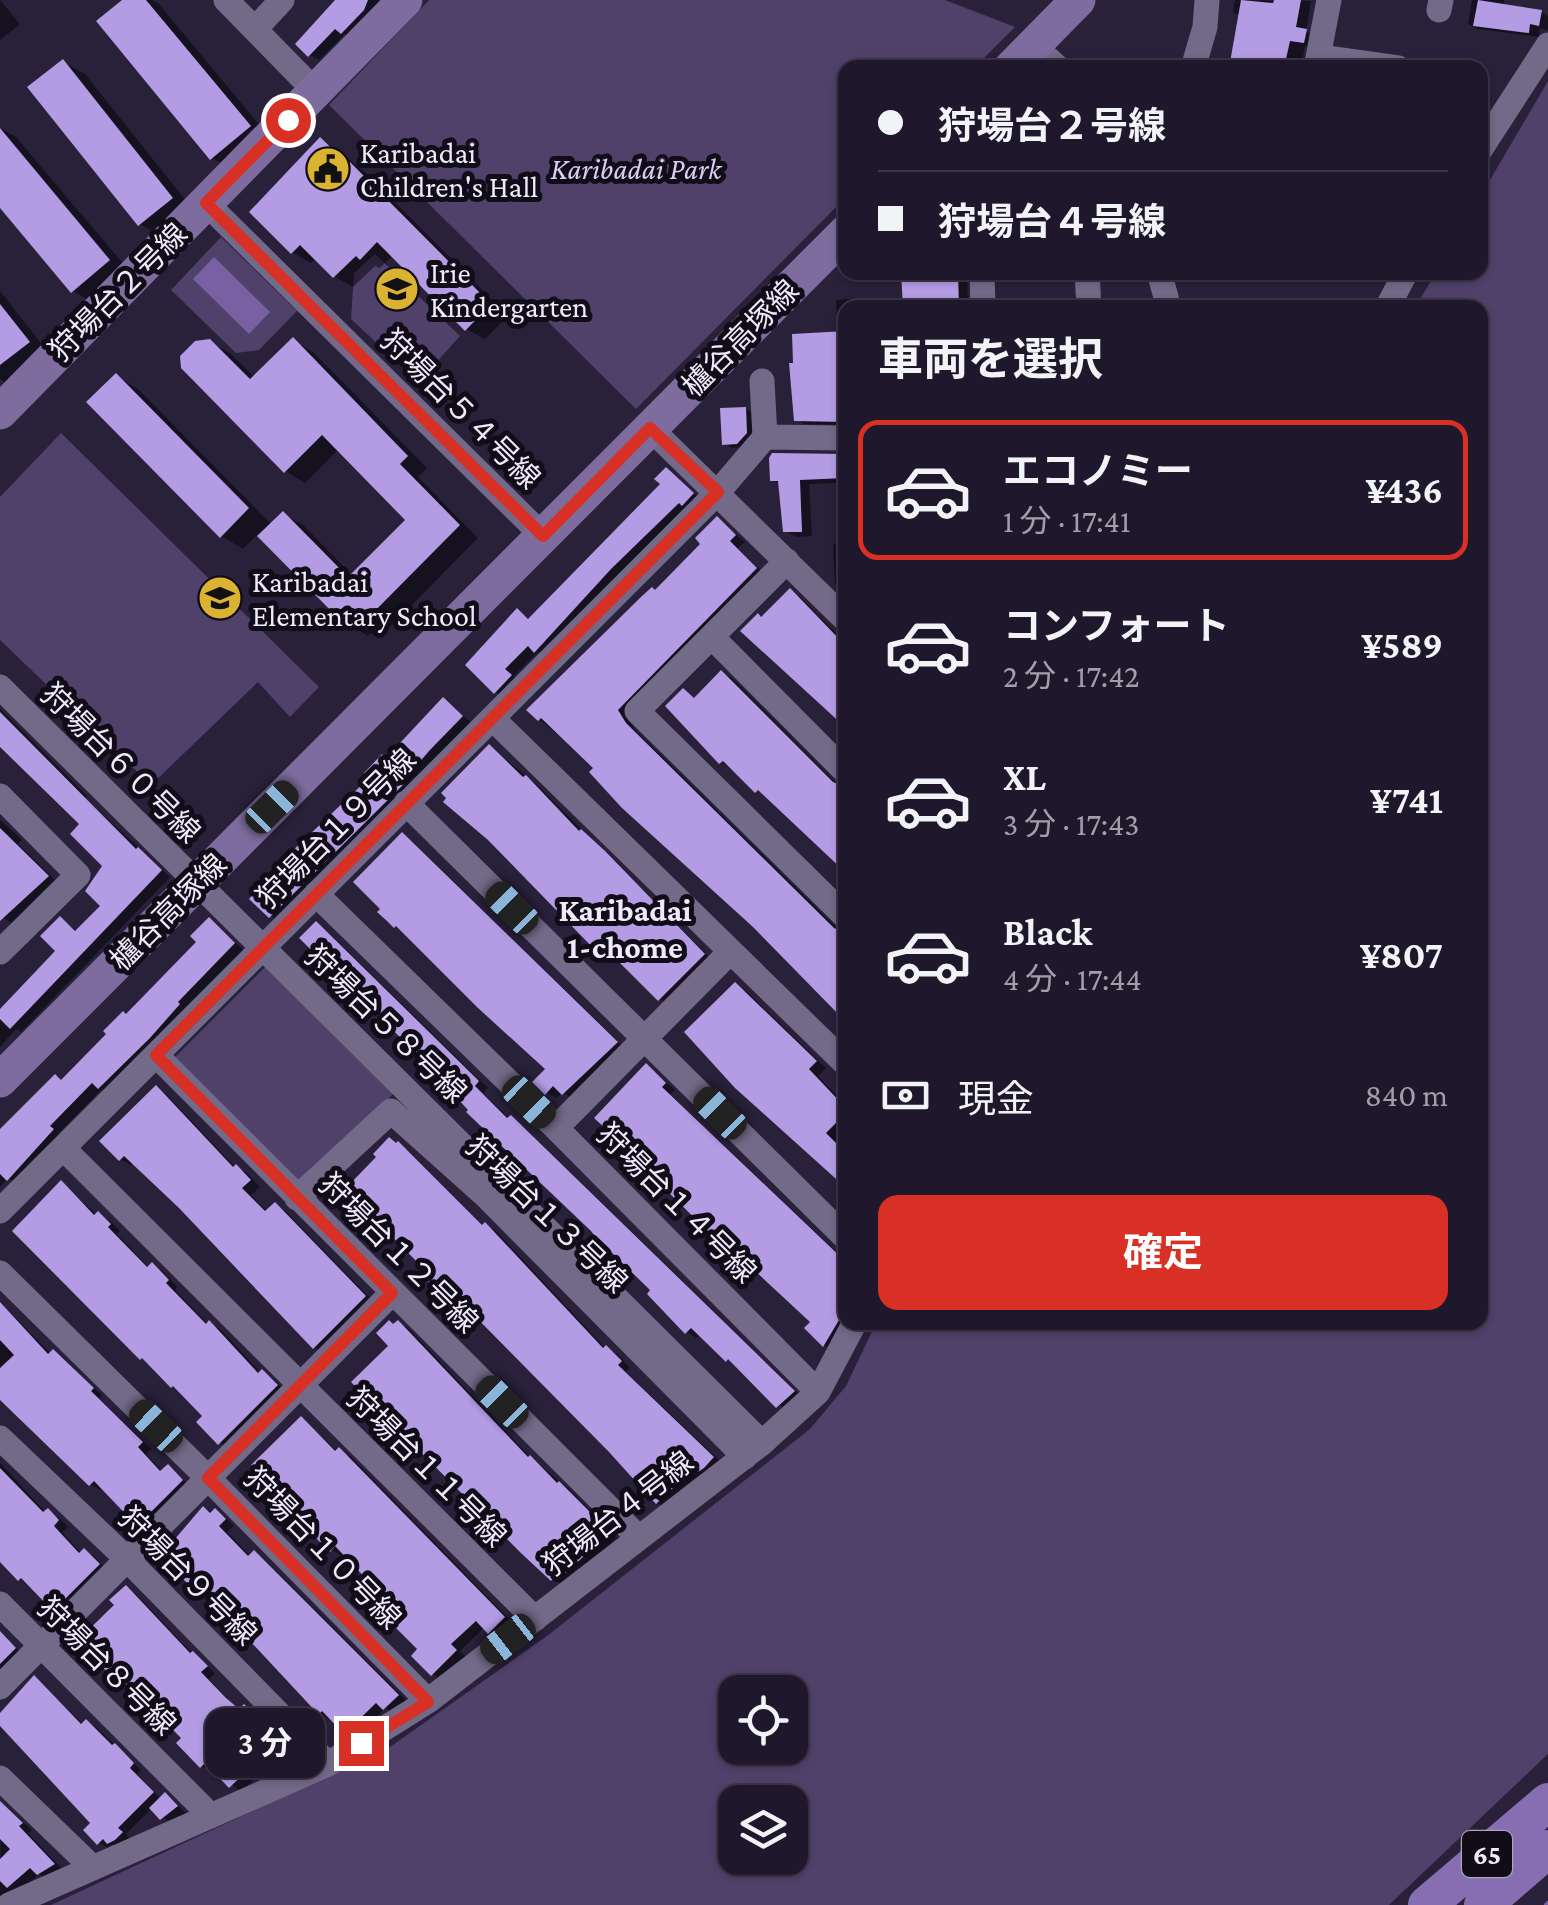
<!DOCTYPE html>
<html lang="ja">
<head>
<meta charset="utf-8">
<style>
	body { margin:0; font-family:"Crimson Pro","Noto Sans JP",serif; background:#2c2538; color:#f1f3f6; height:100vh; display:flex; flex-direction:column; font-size:38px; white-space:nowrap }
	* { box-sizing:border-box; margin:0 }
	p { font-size:32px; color:#a1a0a9 }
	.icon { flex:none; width:55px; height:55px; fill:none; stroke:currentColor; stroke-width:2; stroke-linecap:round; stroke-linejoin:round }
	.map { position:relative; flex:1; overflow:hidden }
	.details { position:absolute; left:838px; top:300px; width:650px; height:1030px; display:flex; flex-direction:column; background:#1f182c; border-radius:20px; box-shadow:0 2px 8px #0004,0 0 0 2px #3c3748 }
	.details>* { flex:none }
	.top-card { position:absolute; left:838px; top:60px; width:650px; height:220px; border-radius:20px; box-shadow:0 2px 8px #0004,0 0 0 2px #3c3748; display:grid; align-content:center; height:220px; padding:0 40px; background:#1f182c }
	.buttons { position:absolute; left:718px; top:1675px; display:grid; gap:20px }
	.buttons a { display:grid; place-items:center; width:90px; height:90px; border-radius:20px; background:#1f182c; box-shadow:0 2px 8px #0004,0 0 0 2px #3c3748; font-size:50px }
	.end { position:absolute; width:45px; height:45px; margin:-22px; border:12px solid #d93025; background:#fff; box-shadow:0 0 0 5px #fff }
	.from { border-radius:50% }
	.bubble { position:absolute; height:70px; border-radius:20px; background:#1f182c; box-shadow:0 2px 8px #0004,0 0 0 2px #3c3748; font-size:32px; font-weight:700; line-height:70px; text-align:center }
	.car { position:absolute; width:30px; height:60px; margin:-30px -15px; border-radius:12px; box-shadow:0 0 8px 2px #0007; background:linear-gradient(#222 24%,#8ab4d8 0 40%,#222 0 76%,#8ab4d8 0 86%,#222 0) }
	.top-card b { display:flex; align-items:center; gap:35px; height:95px; font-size:38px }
	.top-card b+b { border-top:2px solid #3c3748 }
	.top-card i { width:25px; height:25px; background:#f1f3f6 }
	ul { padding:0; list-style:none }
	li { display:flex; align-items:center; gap:30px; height:140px; margin:0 20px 15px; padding:0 20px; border:5px solid transparent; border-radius:20px }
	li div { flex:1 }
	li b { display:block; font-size:38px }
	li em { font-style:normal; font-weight:700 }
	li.on { border-color:#d93025 }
	li>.icon { width:90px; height:90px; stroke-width:1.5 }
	h2 { padding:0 40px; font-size:45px; line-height:120px }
	.pay { display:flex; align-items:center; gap:25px; height:110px; padding:0 40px; font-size:38px }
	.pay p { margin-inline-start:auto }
	.cta { display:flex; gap:20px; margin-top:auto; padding:20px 40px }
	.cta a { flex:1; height:115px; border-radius:20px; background:#d93025; color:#fff; font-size:40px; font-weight:700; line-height:115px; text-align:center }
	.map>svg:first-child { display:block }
	.green { fill:#4f4169; fill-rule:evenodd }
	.water { fill:#7860a3 }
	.shadow { fill:#0007 }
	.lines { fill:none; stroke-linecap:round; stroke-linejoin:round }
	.stream { stroke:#7860a3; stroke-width:6 }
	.building { fill:#b49ce4 }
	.street { stroke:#736988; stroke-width:25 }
	.secondary { stroke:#7d6c9d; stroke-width:35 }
	.primary { stroke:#876eb2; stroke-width:38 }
	.route { stroke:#d93025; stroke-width:12 }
	.labels { text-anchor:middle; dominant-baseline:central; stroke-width:10; stroke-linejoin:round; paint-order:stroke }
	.shield { fill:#100c18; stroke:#aca7b7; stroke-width:2.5 }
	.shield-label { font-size:28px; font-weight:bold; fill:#efe9fb }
	.poi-label { font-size:30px; fill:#efe9fb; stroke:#100c18; text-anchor:start }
	.park-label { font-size:30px; font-style:italic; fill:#d9cdf3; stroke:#100c18 }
	.street-label { font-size:30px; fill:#efe9fb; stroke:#100c18 }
	.neighbourhood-label { font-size:32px; font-weight:bold; fill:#efe9fb; stroke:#100c18 }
</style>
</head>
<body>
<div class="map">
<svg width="1548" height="1905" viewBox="0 0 1548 1905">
	<rect width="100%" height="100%" fill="#29203a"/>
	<path class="green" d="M429 0H945L1015 27 975 67 845 68V198L636 409 329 105Z
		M1548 81V1754L1389 1905H51L390 1747 547 1636 810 1429 846 1386 876 1323 1480 1322V308L1415 307 1436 273 1480 272V197ZM735 1692H790V1748H735ZM735 1802H790V1858H735Z
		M221 237 297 311 259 350 236 353 171 290Z
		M375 254 460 336 433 366 395 360 351 319 354 273Z
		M61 433 319 687 290 717 258 682 151 785 0 640V497Z
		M267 965 395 1092 297 1191 169 1063Z"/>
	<path class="water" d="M214 257 270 312 249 334 193 279Z"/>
	<path class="shadow" d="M0 0 20 24 0 40Z
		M126 0H152L159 4 271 139 234 170 212 158Z
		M341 0H380L352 38 345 34 319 60 310 55Z
		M1235 0 1311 1 1306 31 1316 37 1314 47 1305 46 1301 68H1227L1228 62 1233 63 1241 16 1233 12Z
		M1472 0H1504V7L1541 12 1548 16V30L1540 28 1539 37 1478 29 1468 24Z
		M63 62 85 74 194 211 162 237 140 224Z
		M0 128 16 137 131 273 95 304 73 291 0 205Z
		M321 140 339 151 369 176 508 316 485 339 466 329 393 255 380 268 375 266 353 287 334 276 316 258 311 263 292 252Z
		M903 272H967L968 304 972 308H903Z
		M0 291 50 355 11 386 0 379Z
		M849 299 857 303V308H845V425L804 424 797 420 832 331H837L836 300Z
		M293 340 313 352 427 468 418 477 478 538 379 638 370 633 368 636 348 624 258 534 243 549 221 536 116 376 138 389 272 525 283 514 303 525 353 576 409 521 339 449 305 483 285 471 210 342 231 354 255 378Z
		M746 409 753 414 754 437 746 447 732 448 725 443Z
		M845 455V492L836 483 809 484 812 536 796 537 786 531 780 484 772 480Z
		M667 470 702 500 546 656 538 652 514 676 521 682 505 698 495 692 518 612 531 620 663 484Z
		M717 519 745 542 738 548 765 575 627 717 636 731 845 936V1021L755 925 597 768 539 719 704 544Z
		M845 533V589L835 583 833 546Z
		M790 591 800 597 845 642V726L763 619Z
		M722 673 732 678 839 786 845 788V868L767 796 721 762 684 691 696 699Z
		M444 700 472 723 281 922 271 916 252 898 373 778Z
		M0 709 87 796 85 798 170 877 21 1032 16 1029 0 1047V1012L58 951 60 919 78 932 104 906 105 865 83 824 0 745Z
		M490 747 536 784 713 961 670 1005 660 999 612 951 608 955 598 950 527 875Z
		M0 820 22 840 18 844 58 883 13 924 0 916Z
		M402 835 412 841 626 1049 574 1099 562 1092 557 1098 547 1093 549 1069 407 933 395 926 384 909Z
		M209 920 244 950 110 1093 102 1089 59 1133 63 1137 19 1185 8 1178 0 1187V1133L63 1081 200 942Z
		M316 924 326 930 488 1088 483 1093 510 1119 521 1124 803 1398 788 1412 701 1334 697 1338 687 1332 654 1290 609 1252Z
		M735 986 746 991 826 1068 818 1076 845 1104V1185Z
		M646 1066 675 1090 670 1094 845 1260V1322L834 1350 824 1345 813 1322 738 1257 663 1178Z
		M156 1088 166 1094 236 1168 247 1173 260 1187 251 1195 268 1212 275 1206 285 1211 375 1303 325 1353 315 1347 181 1206 134 1162 131 1165 120 1159Z
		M390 1140 408 1150 484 1226 495 1230 606 1349 617 1354 630 1368 626 1372 723 1464 667 1508 657 1503 611 1450 463 1300 458 1305 448 1299 380 1157Z
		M61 1183 97 1215 109 1220 120 1231 117 1234 149 1268 152 1266 162 1271 177 1287 175 1290 208 1324 220 1329 261 1373 272 1378 286 1392 230 1448 220 1443Z
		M0 1302 51 1354 53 1352 63 1358 102 1395 99 1398 152 1449 146 1454 163 1472 168 1467 192 1487 149 1530 139 1524 104 1487 100 1490 90 1484 0 1396Z
		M398 1323 408 1328 532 1459 569 1489 617 1538 570 1583 562 1584 552 1579 392 1346Z
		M302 1419 338 1452 350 1456 514 1624 500 1638 485 1627 460 1651 466 1657 443 1680 432 1674 401 1619 375 1584 344 1553 341 1555 331 1550 317 1527Z
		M0 1463 46 1513 58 1517 68 1527 62 1532 81 1553 84 1551 94 1556 108 1571 64 1615 20 1579 0 1558Z
		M204 1509 225 1517 234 1526 227 1532 251 1557 254 1553 264 1559 407 1701 394 1713 385 1708 355 1738 320 1713 222 1608 193 1586Z
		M126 1588 136 1594 193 1654 215 1673 209 1679 235 1707 240 1711 245 1707 254 1712 270 1729 262 1737 287 1763 276 1773 266 1767 241 1792 214 1768 211 1771 201 1766 185 1738 148 1701 137 1697 117 1605Z
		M0 1636 25 1655 0 1680Z
		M35 1679 84 1725 87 1722 96 1727 141 1770 137 1774 161 1799 165 1795 186 1813 172 1824 152 1808 126 1834 130 1839 118 1847 112 1844 108 1848 99 1843 94 1823 0 1726V1716Z
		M1 1804 32 1830 28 1833 63 1870 49 1879 39 1874 5 1905H0Z"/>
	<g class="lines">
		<path class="stream" d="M1547 1905 1548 1904"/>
	</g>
	<path class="building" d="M122 0H146L251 126 210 160 96 21Z
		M335 0H368L364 10 341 34 335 29 308 57 295 44Z
		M1241 0 1273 3 1274 0H1301L1296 27 1307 29 1304 43 1290 41 1284 68H1229Z
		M1478 0 1542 10 1539 26 1530 24 1529 33 1473 26Z
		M63 59 173 198 138 226 27 87Z
		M0 128 110 260 71 293 0 208Z
		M320 137 348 164 350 162 491 304 465 331 377 242 360 260 356 256 333 278 300 245 291 254 249 212Z
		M901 272H958L959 308H903Z
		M0 304 30 342 0 365Z
		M845 331V422L794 421 789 363H793L792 334Z
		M293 337 408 456 400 464 460 525 358 628 351 622 346 626 257 536 283 511 348 577 405 520 322 435 284 473 181 368 180 356 195 341 210 339 250 379Z
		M116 373 249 508 220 538 86 402Z
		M746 407 747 433 737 444 722 445 720 408Z
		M772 453 845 454V478L800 480 802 532H783L778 481H770L769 458Z
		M666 467 694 493 682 506 679 503 611 569 534 653 528 646 505 669 512 675 494 694 465 665 517 608 528 619 660 484 654 479Z
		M717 516 736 535 730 541 757 568 618 710 626 723 834 928 845 933V1021L753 927 622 808 589 772 593 768 541 718 538 721 526 710 642 596 652 587 655 590 700 544 695 538Z
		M790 588 845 645V727L740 631 758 613 761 617Z
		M721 670 833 782 845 787V872L758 790 755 793 723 761 719 764 665 706 683 688 694 698Z
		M443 697 463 716 429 751 406 778 408 780 269 918 249 899 288 855 369 778 364 773 382 754 386 758Z
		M0 712 136 849 138 847 162 870 10 1029 0 1019V1009L55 951 40 936 60 916 75 931 100 906 85 891 102 866 70 834 79 824 0 747Z
		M489 744 523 777 526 775 579 831 581 829 605 851 705 954 658 1001 602 945 596 951 488 840 443 802 446 798 441 793Z
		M0 828 49 876 0 921Z
		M402 832 618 1042 562 1095 553 1086 545 1095 532 1082 545 1069 478 1008 396 926 394 928 387 921 377 912 380 909 353 882Z
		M209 917 235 943 178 1002 180 1004 150 1038 98 1089 92 1083 50 1126 54 1129 7 1181 0 1174V1129L55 1074 61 1080 106 1034 103 1031 123 1011 126 1014 196 942 190 936Z
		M316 921 479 1081 475 1086 507 1118 511 1115 795 1391 776 1408 728 1359 726 1362 691 1328 685 1334 647 1294 650 1290 610 1251 607 1254 591 1238 594 1235 591 1231 466 1112 468 1110 415 1052 299 938Z
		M735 982 817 1061 809 1069 845 1107V1114L826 1133 845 1152V1187L735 1088 684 1032Z
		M646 1063 666 1083 662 1087 845 1261V1310L823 1347 804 1328 810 1322 739 1256 736 1259 657 1181 660 1178 594 1118Z
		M156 1085 233 1167 236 1164 251 1180 242 1188 265 1211 275 1202 366 1296 313 1349 179 1208 124 1156 119 1161 99 1141Z
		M389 1137 396 1143 398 1141 482 1225 485 1222 603 1348 606 1345 622 1361 618 1365 714 1457 704 1468 698 1472 694 1468 656 1504 609 1452 454 1295 447 1301 427 1281 432 1277 345 1189 376 1157 373 1154Z
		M61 1180 94 1215 98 1211 111 1224 108 1227 147 1267 152 1262 169 1280 166 1283 206 1324 209 1320 258 1373 262 1369 278 1385 218 1445 196 1422 202 1416 173 1386 171 1388 142 1358 140 1360 12 1231Z
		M0 1302 48 1354 53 1349 94 1388 91 1391 143 1442 138 1447 160 1471 168 1464 183 1480 137 1526 94 1481 89 1486 0 1400V1368L14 1355 0 1340Z
		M389 1320 393 1324 398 1320 528 1457 530 1455 557 1483 559 1481 610 1532 558 1580 555 1576 551 1581 522 1554 351 1382 388 1346 376 1333Z
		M301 1416 335 1451 339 1447 505 1617 488 1634 476 1621 451 1644 457 1650 431 1676 411 1656 417 1649 392 1624 398 1619 367 1587 371 1584 335 1546 330 1552 309 1531 313 1527 251 1465Z
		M0 1468 43 1512 48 1508 59 1520 54 1526 79 1553 84 1548 100 1564 53 1611 21 1578 18 1581 0 1562Z
		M203 1506 210 1513 215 1508 226 1519 219 1526 248 1556 254 1550 399 1695 383 1710 376 1703 344 1734 322 1711 319 1715 221 1610 194 1585 192 1588 164 1560 174 1550 169 1546Z
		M126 1585 190 1653 193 1651 208 1666 201 1672 226 1698 239 1709 244 1704 262 1722 254 1731 279 1756 265 1770 257 1761 229 1788 205 1763 200 1768 176 1743 181 1738 177 1734 140 1696 136 1699 76 1642 114 1605 109 1600Z
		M0 1631 16 1648 0 1664Z
		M34 1675 81 1724 86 1719 112 1745 115 1743 134 1763 130 1768 154 1792 118 1828 123 1832 115 1840 107 1844 103 1839 97 1845 83 1830 90 1823 0 1726V1713Z
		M165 1792 178 1806 160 1820 149 1808Z
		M0 1801 23 1823 19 1826 55 1864 37 1875 30 1868 7 1888 0 1881V1859L10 1849 0 1839Z"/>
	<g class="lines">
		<path class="street" d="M226 0 316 92
			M1439 10 1441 0
			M255 29 282 0
			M1033 45 1058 68
			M1320 57 1398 68
			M1193 68 1205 27 1207 0
			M1316 68 1329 0
			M1480 150 1548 45
			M206 203 543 536
			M982 272 983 308
			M1087 272 1089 308
			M1159 272 1169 308
			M1387 308 1406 272
			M762 381 765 437
			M650 428 845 619
			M787 561 637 711 845 916
			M712 637 845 771
			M0 687 762 1443
			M492 718 845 1063
			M0 796 78 875 0 952
			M406 803 845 1237
			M316 894 556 1128 818 1392
			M156 1055 639 1538
			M556 1128 730 952
			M63 1148 535 1619
			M297 1198 391 1111 486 1196 745 1457
			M0 1211 718 492 765 437 845 438
			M0 1273 208 1478 428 1701
			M0 1438 127 1559 328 1764
			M0 1604 211 1816
			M0 1687 392 1293
			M0 1778 93 1868
			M9 1905 328 1764 428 1701 762 1443 818 1392 855 1322"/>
		<path class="secondary" d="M1011 68 1078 0
			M0 412 405 0
			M0 1080 845 233"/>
		<path class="primary" d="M1427 1905 1548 1802
			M1483 1905 1548 1849"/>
	</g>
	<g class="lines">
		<path class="route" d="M288 120 206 203 543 536 650 428 718 492 156 1055 392 1293 208 1478 428 1702 361 1743"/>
	</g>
	<defs>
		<symbol id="civic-disc" viewBox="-11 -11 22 22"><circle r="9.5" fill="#dcb233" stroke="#100c18"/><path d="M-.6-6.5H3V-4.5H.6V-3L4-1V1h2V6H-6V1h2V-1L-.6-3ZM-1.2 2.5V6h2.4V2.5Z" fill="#111"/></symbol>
		<symbol id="school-disc" viewBox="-11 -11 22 22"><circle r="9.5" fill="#dcb233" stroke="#100c18"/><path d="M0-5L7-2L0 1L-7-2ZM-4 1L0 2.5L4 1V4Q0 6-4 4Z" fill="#111"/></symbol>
	</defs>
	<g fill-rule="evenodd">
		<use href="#civic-disc" x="303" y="144" width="50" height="50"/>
		<use href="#school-disc" x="372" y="264" width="50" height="50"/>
		<use href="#school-disc" x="195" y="573" width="50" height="50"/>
	</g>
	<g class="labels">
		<rect class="shield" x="1462" y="1831" width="50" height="46" rx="8"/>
		<g class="shield-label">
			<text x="1487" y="1854">65</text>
		</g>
		<g class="poi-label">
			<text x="360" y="152">Karibadai<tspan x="360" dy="34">Children's Hall</tspan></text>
			<text x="430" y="272">Irie<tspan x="430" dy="34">Kindergarten</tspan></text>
			<text x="252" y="581">Karibadai<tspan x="252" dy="34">Elementary School</tspan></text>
		</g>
		<g class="park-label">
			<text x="636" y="168">Karibadai Park</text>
		</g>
		<g class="street-label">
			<text transform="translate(118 292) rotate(-45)">狩場台２号線</text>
			<text transform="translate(740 338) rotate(-45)">櫨谷高塚線</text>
			<text transform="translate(461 409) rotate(45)">狩場台５４号線</text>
			<text transform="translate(121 763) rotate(45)">狩場台６０号線</text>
			<text transform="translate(336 828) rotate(-45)">狩場台１９号線</text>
			<text transform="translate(168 912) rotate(-45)">櫨谷高塚線</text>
			<text transform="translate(386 1024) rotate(44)">狩場台５８号線</text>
			<text transform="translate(677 1203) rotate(45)">狩場台１４号線</text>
			<text transform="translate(547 1214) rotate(44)">狩場台１３号線</text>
			<text transform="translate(399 1253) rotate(45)">狩場台１２号線</text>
			<text transform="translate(427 1467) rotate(45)">狩場台１１号線</text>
			<text transform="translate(618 1513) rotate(-38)">狩場台４号線</text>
			<text transform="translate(323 1548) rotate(46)">狩場台１０号線</text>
			<text transform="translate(188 1576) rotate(45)">狩場台９号線</text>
			<text transform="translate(107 1666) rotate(45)">狩場台８号線</text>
		</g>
		<g class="neighbourhood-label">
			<text x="625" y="910">Karibadai<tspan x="625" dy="37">1-chome</tspan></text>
		</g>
	</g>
</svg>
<div class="buttons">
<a><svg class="icon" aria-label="locate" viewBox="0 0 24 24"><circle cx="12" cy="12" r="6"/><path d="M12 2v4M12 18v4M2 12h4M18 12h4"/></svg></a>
<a><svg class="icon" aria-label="layers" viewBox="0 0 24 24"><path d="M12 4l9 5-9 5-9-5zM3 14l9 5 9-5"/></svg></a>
</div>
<i class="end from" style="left:288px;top:120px"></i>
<i class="end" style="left:361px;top:1743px"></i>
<div class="bubble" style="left:205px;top:1708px;width:120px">3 分</div>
<i class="car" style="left:272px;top:807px;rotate:45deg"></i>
<i class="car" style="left:512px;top:908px;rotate:315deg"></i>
<i class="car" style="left:529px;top:1102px;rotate:134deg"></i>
<i class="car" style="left:720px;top:1113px;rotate:315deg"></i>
<i class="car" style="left:502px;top:1402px;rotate:315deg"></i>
<i class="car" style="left:156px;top:1426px;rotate:314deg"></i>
<i class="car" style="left:508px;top:1639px;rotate:232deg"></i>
<div class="top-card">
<b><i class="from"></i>狩場台２号線</b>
<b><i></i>狩場台４号線</b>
</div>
<section class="details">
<h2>車両を選択</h2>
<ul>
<li class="on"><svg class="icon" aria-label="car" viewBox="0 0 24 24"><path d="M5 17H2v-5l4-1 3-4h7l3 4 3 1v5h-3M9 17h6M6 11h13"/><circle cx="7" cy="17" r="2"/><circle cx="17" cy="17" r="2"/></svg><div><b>エコノミー</b><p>1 分 · 17:41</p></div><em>¥436</em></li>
<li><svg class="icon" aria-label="car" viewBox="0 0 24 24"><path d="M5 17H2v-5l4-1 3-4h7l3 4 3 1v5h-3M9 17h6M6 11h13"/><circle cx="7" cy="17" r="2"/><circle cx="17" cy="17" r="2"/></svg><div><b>コンフォート</b><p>2 分 · 17:42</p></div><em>¥589</em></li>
<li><svg class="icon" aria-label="car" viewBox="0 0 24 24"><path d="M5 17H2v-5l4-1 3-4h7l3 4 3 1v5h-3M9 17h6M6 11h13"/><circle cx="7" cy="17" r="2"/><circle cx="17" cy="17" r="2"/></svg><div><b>XL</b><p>3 分 · 17:43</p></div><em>¥741</em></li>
<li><svg class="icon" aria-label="car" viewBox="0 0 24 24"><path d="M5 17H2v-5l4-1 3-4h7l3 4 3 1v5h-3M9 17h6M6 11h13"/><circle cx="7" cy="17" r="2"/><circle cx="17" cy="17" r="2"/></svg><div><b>Black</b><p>4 分 · 17:44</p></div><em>¥807</em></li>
</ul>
<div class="pay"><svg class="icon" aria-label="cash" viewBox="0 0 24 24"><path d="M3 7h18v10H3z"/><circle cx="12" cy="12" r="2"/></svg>現金<p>840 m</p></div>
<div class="cta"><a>確定</a></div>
</section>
</div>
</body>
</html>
